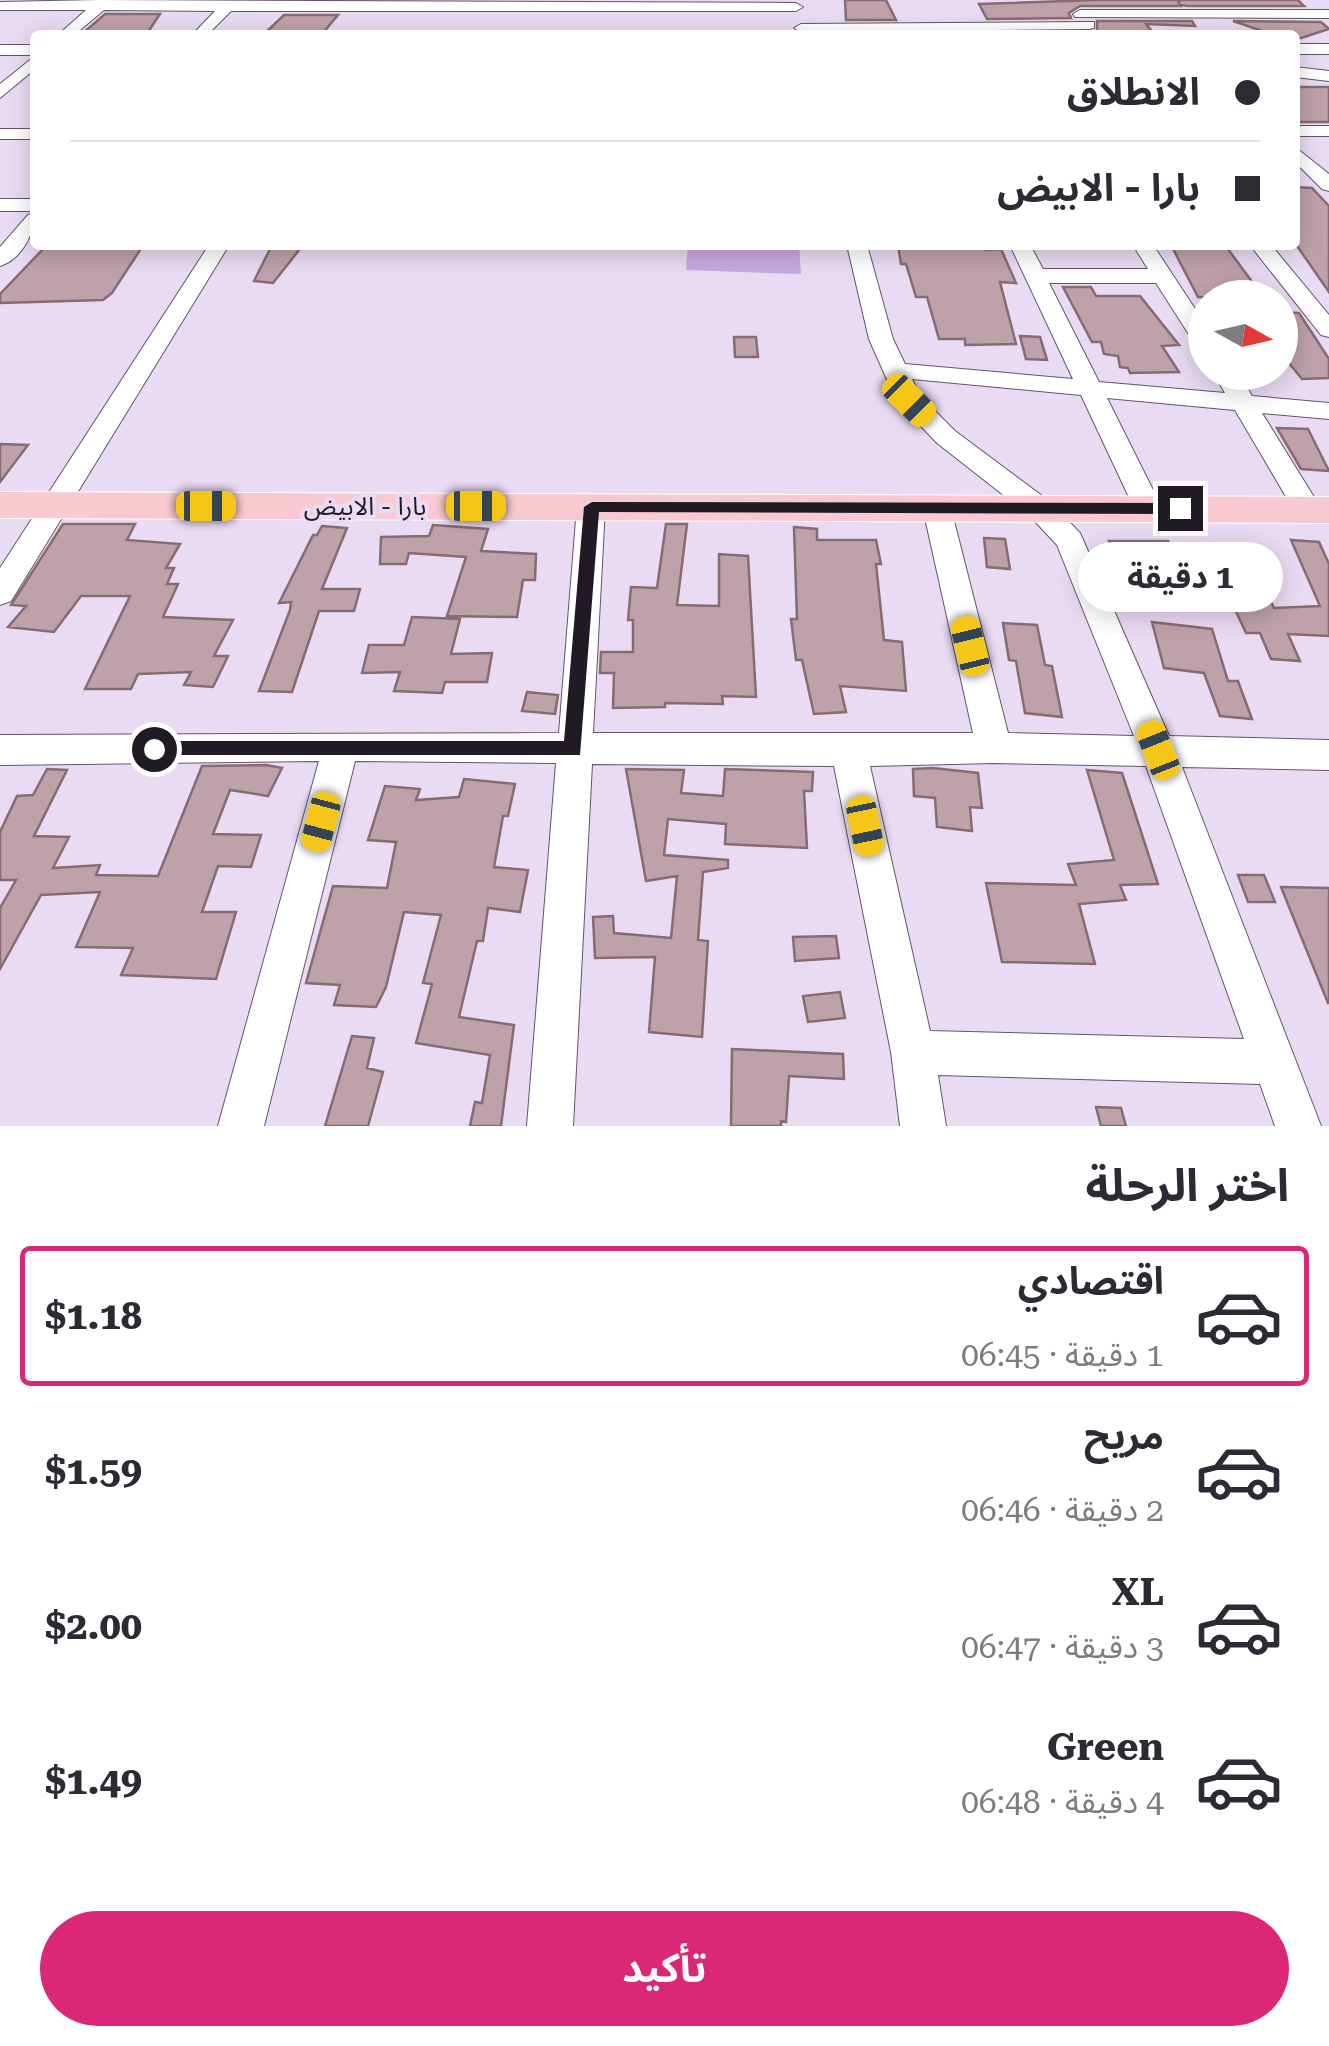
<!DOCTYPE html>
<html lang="ar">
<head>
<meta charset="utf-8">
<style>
	body { margin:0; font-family:"Roboto Serif","Noto Sans Arabic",serif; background:#f2f2f3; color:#2b2b33; direction:rtl; height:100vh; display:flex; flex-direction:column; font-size:38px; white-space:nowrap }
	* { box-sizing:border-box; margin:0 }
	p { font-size:32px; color:#7c7c81 }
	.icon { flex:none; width:55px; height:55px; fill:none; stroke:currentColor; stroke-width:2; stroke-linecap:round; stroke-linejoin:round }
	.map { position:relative; height:1126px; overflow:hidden; direction:ltr }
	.drawer { display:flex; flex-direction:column; background:#fff; flex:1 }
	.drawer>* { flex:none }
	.top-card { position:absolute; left:30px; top:30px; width:1270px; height:220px; border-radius:10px; box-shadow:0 5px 25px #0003; direction:rtl; display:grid; align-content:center; height:220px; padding:0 40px; background:#fff }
	.needle { width:65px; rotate:98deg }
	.tools { position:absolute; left:1188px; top:280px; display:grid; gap:20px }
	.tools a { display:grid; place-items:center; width:110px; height:110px; border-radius:50%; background:#fff; box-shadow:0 5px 25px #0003; font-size:50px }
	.end { position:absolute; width:45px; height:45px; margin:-22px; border:12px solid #1f1a23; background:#fff; box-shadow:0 0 0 5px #fff }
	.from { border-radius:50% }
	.bubble { position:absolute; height:70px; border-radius:35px; background:#fff; box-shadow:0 5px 25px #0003; font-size:32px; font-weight:700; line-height:70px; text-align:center; direction:rtl }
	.car { position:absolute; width:30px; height:60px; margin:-30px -15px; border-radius:12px; box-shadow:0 0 8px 2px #0007; background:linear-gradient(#f5c518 24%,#345 0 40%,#f5c518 0 76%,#345 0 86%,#f5c518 0) }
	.top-card b { display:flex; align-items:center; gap:35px; height:95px; font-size:38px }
	.top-card b+b { border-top:2px solid #e1e1e2 }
	.top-card i { width:25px; height:25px; background:#2b2b33 }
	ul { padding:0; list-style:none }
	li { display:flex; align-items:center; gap:30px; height:140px; margin:0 20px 15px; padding:0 20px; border:5px solid transparent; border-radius:10px }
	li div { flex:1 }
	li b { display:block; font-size:38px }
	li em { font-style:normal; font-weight:700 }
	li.on { border-color:#db2777 }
	li>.icon { width:90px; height:90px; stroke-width:1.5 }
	h2 { padding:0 40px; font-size:45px; line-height:120px }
	.action { display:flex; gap:20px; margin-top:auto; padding:20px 40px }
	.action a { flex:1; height:115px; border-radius:60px; background:#db2777; color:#fff; font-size:40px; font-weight:700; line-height:115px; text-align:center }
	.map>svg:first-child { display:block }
	.green { fill:#c9a9de }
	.building { fill:#bfa1a9; stroke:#876b73; stroke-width:2.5 }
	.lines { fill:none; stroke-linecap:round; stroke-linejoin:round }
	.minor-casing { stroke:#62556a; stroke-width:2 }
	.major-casing { stroke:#fff; stroke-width:2 }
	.minor { fill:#fff; fill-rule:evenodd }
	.major { fill:#f8c9d0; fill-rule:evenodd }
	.route { fill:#1f1a23 }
	.labels { text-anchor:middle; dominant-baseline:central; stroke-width:8; stroke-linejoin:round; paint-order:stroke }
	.street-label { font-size:25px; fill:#1f1a23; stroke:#eadbf4 }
</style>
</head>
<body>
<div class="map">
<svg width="1329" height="1126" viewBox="0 0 1329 1126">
	<rect width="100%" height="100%" fill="#eadbf4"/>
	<path class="green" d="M688 245H799L801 274 686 270Z"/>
	<path class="building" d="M845 0H886L896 20H846Z
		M1096 0H1177L1181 6H1080L1069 13 1071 18 987 19 979 4Z
		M1180 0H1298L1304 6H1187L1179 4Z
		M105 14H160L146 35 83 33Z
		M284 15H338L321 35 264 34Z
		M1097 21H1192L1195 26 1146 24 1155 35 996 34 1090 33 1097 30Z
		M1233 21 1321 22 1329 29 1295 40V35H1274Z
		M1295 87H1329V122H1295Z
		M1295 187 1312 188 1329 206V292L1295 243Z
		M47 245H116L142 247 112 293 103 300 0 303V294Z
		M272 245H303L273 283 254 281Z
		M898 245H982L985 250 1001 249 1016 283 1000 282 1016 344 965 345V339H939L927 297H916L906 264H901Z
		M1171 245H1225L1264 298 1198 297Z
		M1063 287H1091L1096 296H1140L1179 345 1162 346 1179 372 1130 373 1128 368 1120 367 1118 356 1104 354 1101 342H1092Z
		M1280 312 1299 313 1329 359V378L1302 379 1280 352Z
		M1020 336 1040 337 1047 360 1026 359Z
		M734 337H756L758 357H735Z
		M1277 428 1308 429 1329 471 1301 469Z
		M0 444 28 445 0 482Z
		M63 524H135L127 540 180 544 166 568H174L167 584H178L163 617 233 620 214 656H228L213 687 184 685 191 672 138 674 131 689H85L130 596H81L54 632 8 627 26 606 11 605Z
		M666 524H687L677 605 719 606V554L748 556 756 697 722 696 723 704 665 703V707L613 708 614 673H600L601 652H633V620H628L631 587 657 588Z
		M433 525 488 529 481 551 536 554 535 580H523L517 617 447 616 466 557 409 553 406 564H380L381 537 429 536Z
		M322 526 347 528 322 589H360L354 611H319L292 692 259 691 290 610 291 602 279 603 313 535H317Z
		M794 527 817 529V540H876L881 564H876L884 640 902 642 906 691 840 686 846 712 814 714 802 660H796L791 619H797Z
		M984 538 1005 539 1010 569 987 567Z
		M1291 540 1319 542 1329 564V636L1288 634 1300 661 1271 659 1260 633H1246L1217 571 1212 566 1121 567 1109 541H1168L1170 545 1225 547 1229 555 1249 556 1274 608 1320 606Z
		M412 617 460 619 451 654 492 653 487 682H445L442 693 394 691 400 672 362 673 369 645H404Z
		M1152 622 1212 629 1228 681H1238L1252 719 1220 716 1204 673 1164 668Z
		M1003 623 1037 625 1045 665 1052 666 1062 717 1025 713 1016 661 1009 660Z
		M527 692 558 695 555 714 522 711Z
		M266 765 282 768 268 796 230 790 213 834 261 835 251 867 218 866 202 912H236L216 979 121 975 133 948 76 947 100 892 41 895 0 969V908L16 880H0V832L17 796 33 795 47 769 67 770 34 836 69 837 53 868 100 865 96 875 158 876 202 766Z
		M933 768 978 773 982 808 970 807 972 831 937 827 935 798 914 796 913 769Z
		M626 769 684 770 681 793 723 796 725 769 813 772 812 791H804L807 848 725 844 726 824 668 819 664 855 728 860V868L703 872 698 940 708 941 702 1037 649 1032 655 957 595 958 593 917 613 916 614 933 671 938 677 876 646 881Z
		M1087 770 1122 773 1158 884 1120 885 1126 900 1079 904 1095 964 1002 962 986 883 1076 885 1068 864 1114 860Z
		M464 779 515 784 508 816H503L494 867 528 870 520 912 488 908 483 941H477L459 1017 514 1025 501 1126H470L475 1102 482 1103 490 1055 416 1043 432 984 423 983 441 915 404 912 386 987 376 1007 334 1005 340 985 306 983 333 886 387 888 396 842 368 840 385 786 420 789 416 800 459 797Z
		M1238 875H1264L1275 902H1248Z
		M1281 887 1329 888V1003H1328Z
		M836 936 839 958 795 961 793 937Z
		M840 992 845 1018 808 1022 803 996Z
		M352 1036 374 1038 367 1068 383 1072 368 1126H325Z
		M732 1049 843 1054 844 1079 789 1076 786 1122 781 1121V1126H731Z
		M1096 1107 1121 1108 1126 1126H1101Z"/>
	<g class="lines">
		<defs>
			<path id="minor" d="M99 0 796 3 803 7 796 11H231L207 35H192L215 11 104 10 74 35H58L86 10H0V2Z
				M1080 10H1329V18L1075 17 1073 14Z
				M1094 22V28L1089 29 801 32 794 28 801 24Z
				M1295 44H1329V54H1295Z
				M0 45H35V55H0Z
				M35 56V69L0 98V84Z
				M1295 67 1329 71V81L1295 77Z
				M1295 126H1329V136H1295Z
				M0 129H35V139H0Z
				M1295 147 1329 174V191L1322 189 1295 162Z
				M0 199H35V211H0Z
				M35 213C35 233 21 260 0 266V247L28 215Z
				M209 245H229L11 601 0 605V568Z
				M847 245H867L893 339 905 364 1073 379 1010 245H1030L1043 269H1148L1133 245H1153L1205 324V349L1197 347 1156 283H1049L1099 382 1225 393 1213 372H1238L1252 396 1329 403V419L1262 413 1322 510 1318 517H1298L1235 410 1107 398 1162 508 1158 515H1138L1134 508 1081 395 912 379 920 396 955 431 1049 501 1080 533 1169 736 1329 740V770L1182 767 1321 1126H1275L1260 1084 938 1075 946 1126H900L891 1052 834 766 592 764 573 1126H527L556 763 355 761 264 1126H218L319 761 0 765V735L559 733 577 507 581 500H601L605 507 593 733H973L923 509 927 502H947L951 509 1008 733 1134 736 1057 545 1029 515 937 443 896 400 869 339ZM994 763 1146 766 1244 1039 930 1031 870 766Z
				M1250 245H1271L1329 315V337L1321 335Z"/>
			<path id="major" d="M0 492 1329 497V523L0 518Z"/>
		</defs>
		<use href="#minor" class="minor-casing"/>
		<use href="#major" class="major-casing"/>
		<use href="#minor" class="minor"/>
		<use href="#major" class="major"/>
	</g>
	<path class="route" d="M592 502 1180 503 1188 508 1180 514 599 512 580 755H147L144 749 154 741H564L584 507Z"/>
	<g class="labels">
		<g class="street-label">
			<text x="365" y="506">بارا - الابيض</text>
		</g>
	</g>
</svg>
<div class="tools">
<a><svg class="needle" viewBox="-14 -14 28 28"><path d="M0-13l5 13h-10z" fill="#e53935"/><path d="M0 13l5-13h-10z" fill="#7c7c81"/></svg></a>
</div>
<i class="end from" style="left:154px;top:749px"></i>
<i class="end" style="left:1180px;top:508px"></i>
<div class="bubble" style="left:1078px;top:542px;width:205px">1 دقيقة</div>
<i class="car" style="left:909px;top:400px;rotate:135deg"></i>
<i class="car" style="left:206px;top:506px;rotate:90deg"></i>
<i class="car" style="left:476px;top:506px;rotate:90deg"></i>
<i class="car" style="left:970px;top:646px;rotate:346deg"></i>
<i class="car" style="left:1158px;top:750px;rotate:338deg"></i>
<i class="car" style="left:321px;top:822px;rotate:195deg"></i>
<i class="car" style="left:865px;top:826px;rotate:168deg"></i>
<div class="top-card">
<b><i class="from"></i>الانطلاق</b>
<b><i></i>بارا - الابيض</b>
</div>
</div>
<section class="drawer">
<h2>اختر الرحلة</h2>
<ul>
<li class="on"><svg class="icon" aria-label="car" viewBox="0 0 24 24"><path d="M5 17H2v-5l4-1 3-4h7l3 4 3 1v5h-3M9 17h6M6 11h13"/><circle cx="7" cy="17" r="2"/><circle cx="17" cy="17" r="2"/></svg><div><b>اقتصادي</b><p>1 دقيقة · 06:45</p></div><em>$1.18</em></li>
<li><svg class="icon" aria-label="car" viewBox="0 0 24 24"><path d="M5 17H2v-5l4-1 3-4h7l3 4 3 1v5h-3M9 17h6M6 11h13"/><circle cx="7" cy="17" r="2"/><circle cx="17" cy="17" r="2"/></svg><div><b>مريح</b><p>2 دقيقة · 06:46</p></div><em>$1.59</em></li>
<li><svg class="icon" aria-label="car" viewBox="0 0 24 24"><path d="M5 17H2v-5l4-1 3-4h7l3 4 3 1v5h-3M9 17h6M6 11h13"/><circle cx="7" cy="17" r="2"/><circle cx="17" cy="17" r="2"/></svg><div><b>XL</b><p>3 دقيقة · 06:47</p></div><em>$2.00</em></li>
<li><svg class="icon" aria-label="car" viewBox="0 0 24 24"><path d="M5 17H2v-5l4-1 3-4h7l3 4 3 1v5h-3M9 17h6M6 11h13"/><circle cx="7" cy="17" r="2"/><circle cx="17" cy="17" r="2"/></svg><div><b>Green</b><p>4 دقيقة · 06:48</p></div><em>$1.49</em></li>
</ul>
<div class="action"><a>تأكيد</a></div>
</section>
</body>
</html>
